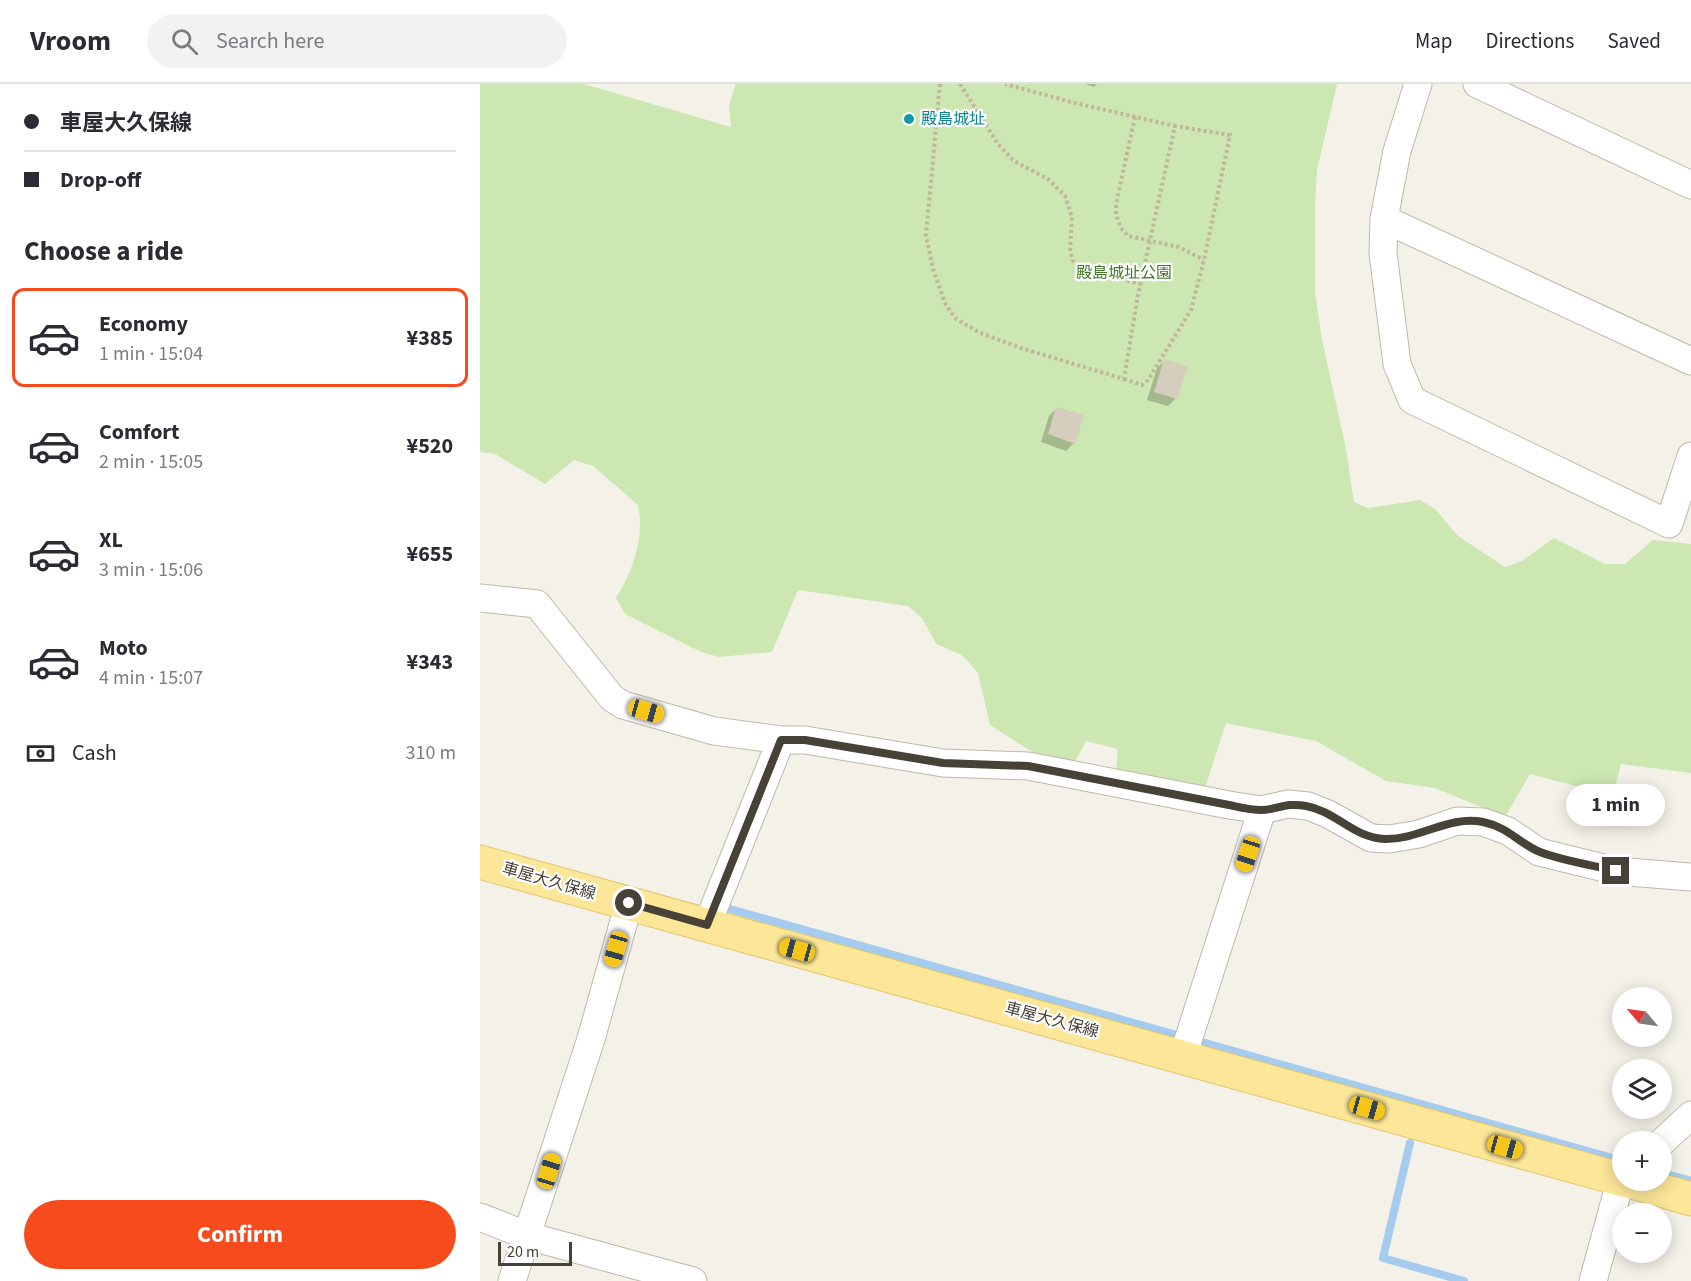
<!DOCTYPE html>
<html lang="en">
<head>
<meta charset="utf-8">
<style>
	body { margin:0; font-family:"Source Sans 3","Noto Sans JP",sans-serif; background:#f2f2f3; color:#2b2b33; height:100vh; display:flex; flex-direction:column; font-size:22px; white-space:nowrap }
	* { box-sizing:border-box; margin:0 }
	p { font-size:20px; color:#7c7c81 }
	.icon { flex:none; width:33px; height:33px; fill:none; stroke:currentColor; stroke-width:2; stroke-linecap:round; stroke-linejoin:round }
	.map { position:relative; flex:1; overflow:hidden }
	.details { display:flex; flex-direction:column; background:#fff; width:480px }
	.details>* { flex:none }
	.guide { display:grid; align-content:center; height:132px; padding:0 24px; background:#fff }
	.needle { width:39px; rotate:299deg }
	.buttons { position:absolute; left:1132px; top:903px; display:grid; gap:12px }
	.buttons a { display:grid; place-items:center; width:60px; height:60px; border-radius:50%; background:#fff; box-shadow:0 3px 15px #0003; font-size:30px }
	.scale { position:absolute; left:18px; bottom:15px; width:74px; box-sizing:border-box; padding-left:6px; border:3px solid #474237; border-top:0; font-size:16px; line-height:21px; white-space:nowrap; color:#474237; -webkit-text-stroke:4px #fff; paint-order:stroke }
	.end { position:absolute; width:27px; height:27px; margin:-14px; border:8px solid #474237; background:#fff; box-shadow:0 0 0 3px #fff }
	.from { border-radius:50% }
	.bubble { position:absolute; height:42px; border-radius:21px; background:#fff; box-shadow:0 3px 15px #0003; font-size:20px; font-weight:700; line-height:42px; text-align:center }
	.car { position:absolute; width:18px; height:36px; margin:-18px -9px; border-radius:8px; box-shadow:0 0 4px 2px #0007; background:linear-gradient(#f5c518 24%,#345 0 40%,#f5c518 0 76%,#345 0 86%,#f5c518 0) }
	.guide b { display:flex; align-items:center; gap:21px; height:57px; font-size:22px }
	.guide b+b { border-top:2px solid #e1e1e2 }
	.guide i { width:15px; height:15px; background:#2b2b33 }
	ul { padding:0; list-style:none }
	li { display:flex; align-items:center; gap:18px; height:99px; margin:0 12px 9px; padding:0 12px; border:3px solid transparent; border-radius:12px }
	li div { flex:1 }
	li b { display:block; font-size:22px }
	li em { font-style:normal; font-weight:700 }
	li.on { border-color:#f64b1d }
	li>.icon { width:54px; height:54px; stroke-width:1.5 }
	h2 { padding:0 24px; font-size:27px; line-height:72px }
	.pay { display:flex; align-items:center; gap:15px; height:66px; padding:0 24px; font-size:22px }
	.pay p { margin-inline-start:auto }
	.button { display:flex; gap:12px; margin-top:auto; padding:12px 24px }
	.button a { flex:1; height:69px; border-radius:36px; background:#f64b1d; color:#fff; font-size:24px; font-weight:700; line-height:69px; text-align:center }
	header { display:flex; align-items:center; gap:36px; box-sizing:border-box; height:84px; padding:0 30px; background:#fff; border-bottom:2px solid #e1e1e2 }
	header strong { font-size:28px }
	nav { display:flex; gap:33px; margin-inline-start:auto; font-size:21px }
	.search { width:420px; height:54px; background:#f2f2f3; display:flex; align-items:center; gap:15px; box-sizing:border-box; padding:0 21px; border-radius:33px; color:#7c7c81; font-size:22px }
	main { display:flex; flex:1; min-height:0 }
	.map>svg:first-child { display:block }
	.green { fill:#cce7b1 }
	.shadow { fill:#0003 }
	.lines { fill:none; stroke-linecap:round; stroke-linejoin:round }
	.stream { stroke:#a5ccef; stroke-width:8 }
	.building { fill:#d5cdbe }
	.minor-casing { stroke:#bfb9ab; stroke-width:29 }
	.major-casing { stroke:#e2c568; stroke-width:35 }
	.path { stroke:#c1b69c; stroke-width:4; stroke-dasharray:3 3; stroke-linecap:butt }
	.minor { stroke:#fff; stroke-width:27 }
	.major { stroke:#fce698; stroke-width:33 }
	.route { stroke:#474237; stroke-width:8 }
	.culture-dot { fill:#0f9aa8; stroke:#fff; stroke-width:2 }
	.labels { text-anchor:middle; dominant-baseline:central; stroke-width:4.5; stroke-linejoin:round; paint-order:stroke }
	.culture-label { font-size:16px; fill:#0d838f; stroke:#fff; text-anchor:start }
	.park-label { font-size:16px; fill:#43782b; stroke:#fff }
	.street-label { font-size:16px; fill:#474237; stroke:#fff }
</style>
</head>
<body>
<header>
<strong>Vroom</strong>
<div class="search"><svg class="icon" aria-label="search" viewBox="0 0 24 24"><circle cx="10" cy="10" r="6"/><path d="M15 15l6 6"/></svg>Search here</div>
<nav><a>Map</a><a>Directions</a><a>Saved</a></nav>
</header>
<main>
<section class="details">
<div class="guide">
<b><i class="from"></i>車屋大久保線</b>
<b><i></i>Drop-off</b>
</div>
<h2>Choose a ride</h2>
<ul>
<li class="on"><svg class="icon" aria-label="car" viewBox="0 0 24 24"><path d="M5 17H2v-5l4-1 3-4h7l3 4 3 1v5h-3M9 17h6M6 11h13"/><circle cx="7" cy="17" r="2"/><circle cx="17" cy="17" r="2"/></svg><div><b>Economy</b><p>1 min · 15:04</p></div><em>¥385</em></li>
<li><svg class="icon" aria-label="car" viewBox="0 0 24 24"><path d="M5 17H2v-5l4-1 3-4h7l3 4 3 1v5h-3M9 17h6M6 11h13"/><circle cx="7" cy="17" r="2"/><circle cx="17" cy="17" r="2"/></svg><div><b>Comfort</b><p>2 min · 15:05</p></div><em>¥520</em></li>
<li><svg class="icon" aria-label="car" viewBox="0 0 24 24"><path d="M5 17H2v-5l4-1 3-4h7l3 4 3 1v5h-3M9 17h6M6 11h13"/><circle cx="7" cy="17" r="2"/><circle cx="17" cy="17" r="2"/></svg><div><b>XL</b><p>3 min · 15:06</p></div><em>¥655</em></li>
<li><svg class="icon" aria-label="car" viewBox="0 0 24 24"><path d="M5 17H2v-5l4-1 3-4h7l3 4 3 1v5h-3M9 17h6M6 11h13"/><circle cx="7" cy="17" r="2"/><circle cx="17" cy="17" r="2"/></svg><div><b>Moto</b><p>4 min · 15:07</p></div><em>¥343</em></li>
</ul>
<div class="pay"><svg class="icon" aria-label="cash" viewBox="0 0 24 24"><path d="M3 7h18v10H3z"/><circle cx="12" cy="12" r="2"/></svg>Cash<p>310 m</p></div>
<div class="button"><a>Confirm</a></div>
</section>
<div class="map">
<svg width="1211" height="1197" viewBox="0 0 1211 1197">
	<rect width="100%" height="100%" fill="#f4f1e8"/>
	<path class="green" d="M0 0H104L251 43 249 21 256 0H857L837 86 835 122V208L842 256 866 365 874 418 888 424 940 416 955 425 978 452 1025 483 1042 477 1074 454 1125 480H1145L1173 456 1211 460V689L1141 680 1133 712 1050 690 1025 733 955 704 906 697 836 657 746 639 724 707 636 686 638 665 606 657 592 684 556 670 510 641 498 589 482 571 456 560 442 534 428 522 318 506 292 568 239 573 221 568 145 530 136 514C153 487 165 453 158 421L113 382 94 376 65 400 15 370 0 368Z"/>
	<path class="shadow" d="M605 0H617L614 3Z
		M685 276 696 314 688 322 667 316 677 284Z
		M577 324 594 359 586 367 561 358 569 332Z"/>
	<g class="lines">
		<path class="stream" d="M243 823 1143 1077
			M930 1059 903 1174 984 1197
			M1186 1090 1211 1097"/>
	</g>
	<path class="building" d="M684 275 708 282 697 315 674 308Z
		M576 323 604 331 595 360 568 350Z"/>
	<g class="lines">
		<defs>
			<path id="minor" d="M997 0 1211 101
				M904 135 917 67 938 0
				M1211 277 904 135 903 169 917 280 932 316 1189 440 1211 372
				M0 514 57 520 132 614 143 621 234 647 301 656H325L463 679 548 682 749 721 782 726
				M227 841 301 656
				M703 972 782 726 808 720 828 722 848 730 891 754 909 755 939 750 977 737 1003 738 1028 747 1059 768 1136 787 1211 793
				M1182 1058 1211 1031
				M0 1133 48 1152 213 1197
				M32 1197 111 955 149 819
				M1113 1197 1141 1095 1143 1093"/>
			<path id="major" d="M0 778 1143 1096
				M1145 1096 1211 1115"/>
		</defs>
		<use href="#minor" class="minor-casing"/>
		<use href="#major" class="major-casing"/>
		<path class="path" d="M460 0 446 152 453 185 465 219 475 234 500 249 544 265 644 295 658 211 695 42 595 19 525 0
			M480 0 518 60 534 77 568 95 585 112 592 133 590 167 593 177 600 184 660 200
			M655 33 636 120V131L641 144 648 152 699 163 724 176
			M644 295 662 301 668 296 711 226 724 176 750 51 695 42"/>
		<use href="#minor" class="minor"/>
		<use href="#major" class="major"/>
	</g>
	<g class="lines">
		<path class="route" d="M149 819 227 841 301 656H325L463 679 548 682 749 721C759 723 770 726 781 726 797 726 806 718 826 722 856 727 873 754 905 755 939 756 969 731 1003 738 1028 743 1040 760 1060 768 1084 777 1111 781 1136 787"/>
	</g>
	<circle class="culture-dot" cx="429" cy="35" r="6"/>
	<g class="labels">
		<g class="culture-label">
			<text x="441" y="35">殿島城址</text>
		</g>
		<g class="park-label">
			<text x="644" y="189">殿島城址公園</text>
		</g>
		<g class="street-label">
			<text transform="translate(69 797) rotate(16)">車屋大久保線</text>
			<text transform="translate(572 936) rotate(15)">車屋大久保線</text>
		</g>
	</g>
</svg>
<div class="buttons">
<a><svg class="needle" viewBox="-14 -14 28 28"><path d="M0-13l5 13h-10z" fill="#e53935"/><path d="M0 13l5-13h-10z" fill="#7c7c81"/></svg></a>
<a><svg class="icon" aria-label="layers" viewBox="0 0 24 24"><path d="M12 4l9 5-9 5-9-5zM3 14l9 5 9-5"/></svg></a>
<a>+</a>
<a>−</a>
</div>
<div class="scale">20 m</div>
<i class="end from" style="left:149px;top:819px"></i>
<i class="end" style="left:1136px;top:787px"></i>
<div class="bubble" style="left:1086px;top:700px;width:99px">1 min</div>
<i class="car" style="left:166px;top:627px;rotate:106deg"></i>
<i class="car" style="left:768px;top:770px;rotate:198deg"></i>
<i class="car" style="left:136px;top:865px;rotate:196deg"></i>
<i class="car" style="left:317px;top:866px;rotate:285deg"></i>
<i class="car" style="left:887px;top:1024px;rotate:106deg"></i>
<i class="car" style="left:1025px;top:1063px;rotate:106deg"></i>
<i class="car" style="left:69px;top:1087px;rotate:17deg"></i>
</div>
</main>
</body>
</html>
